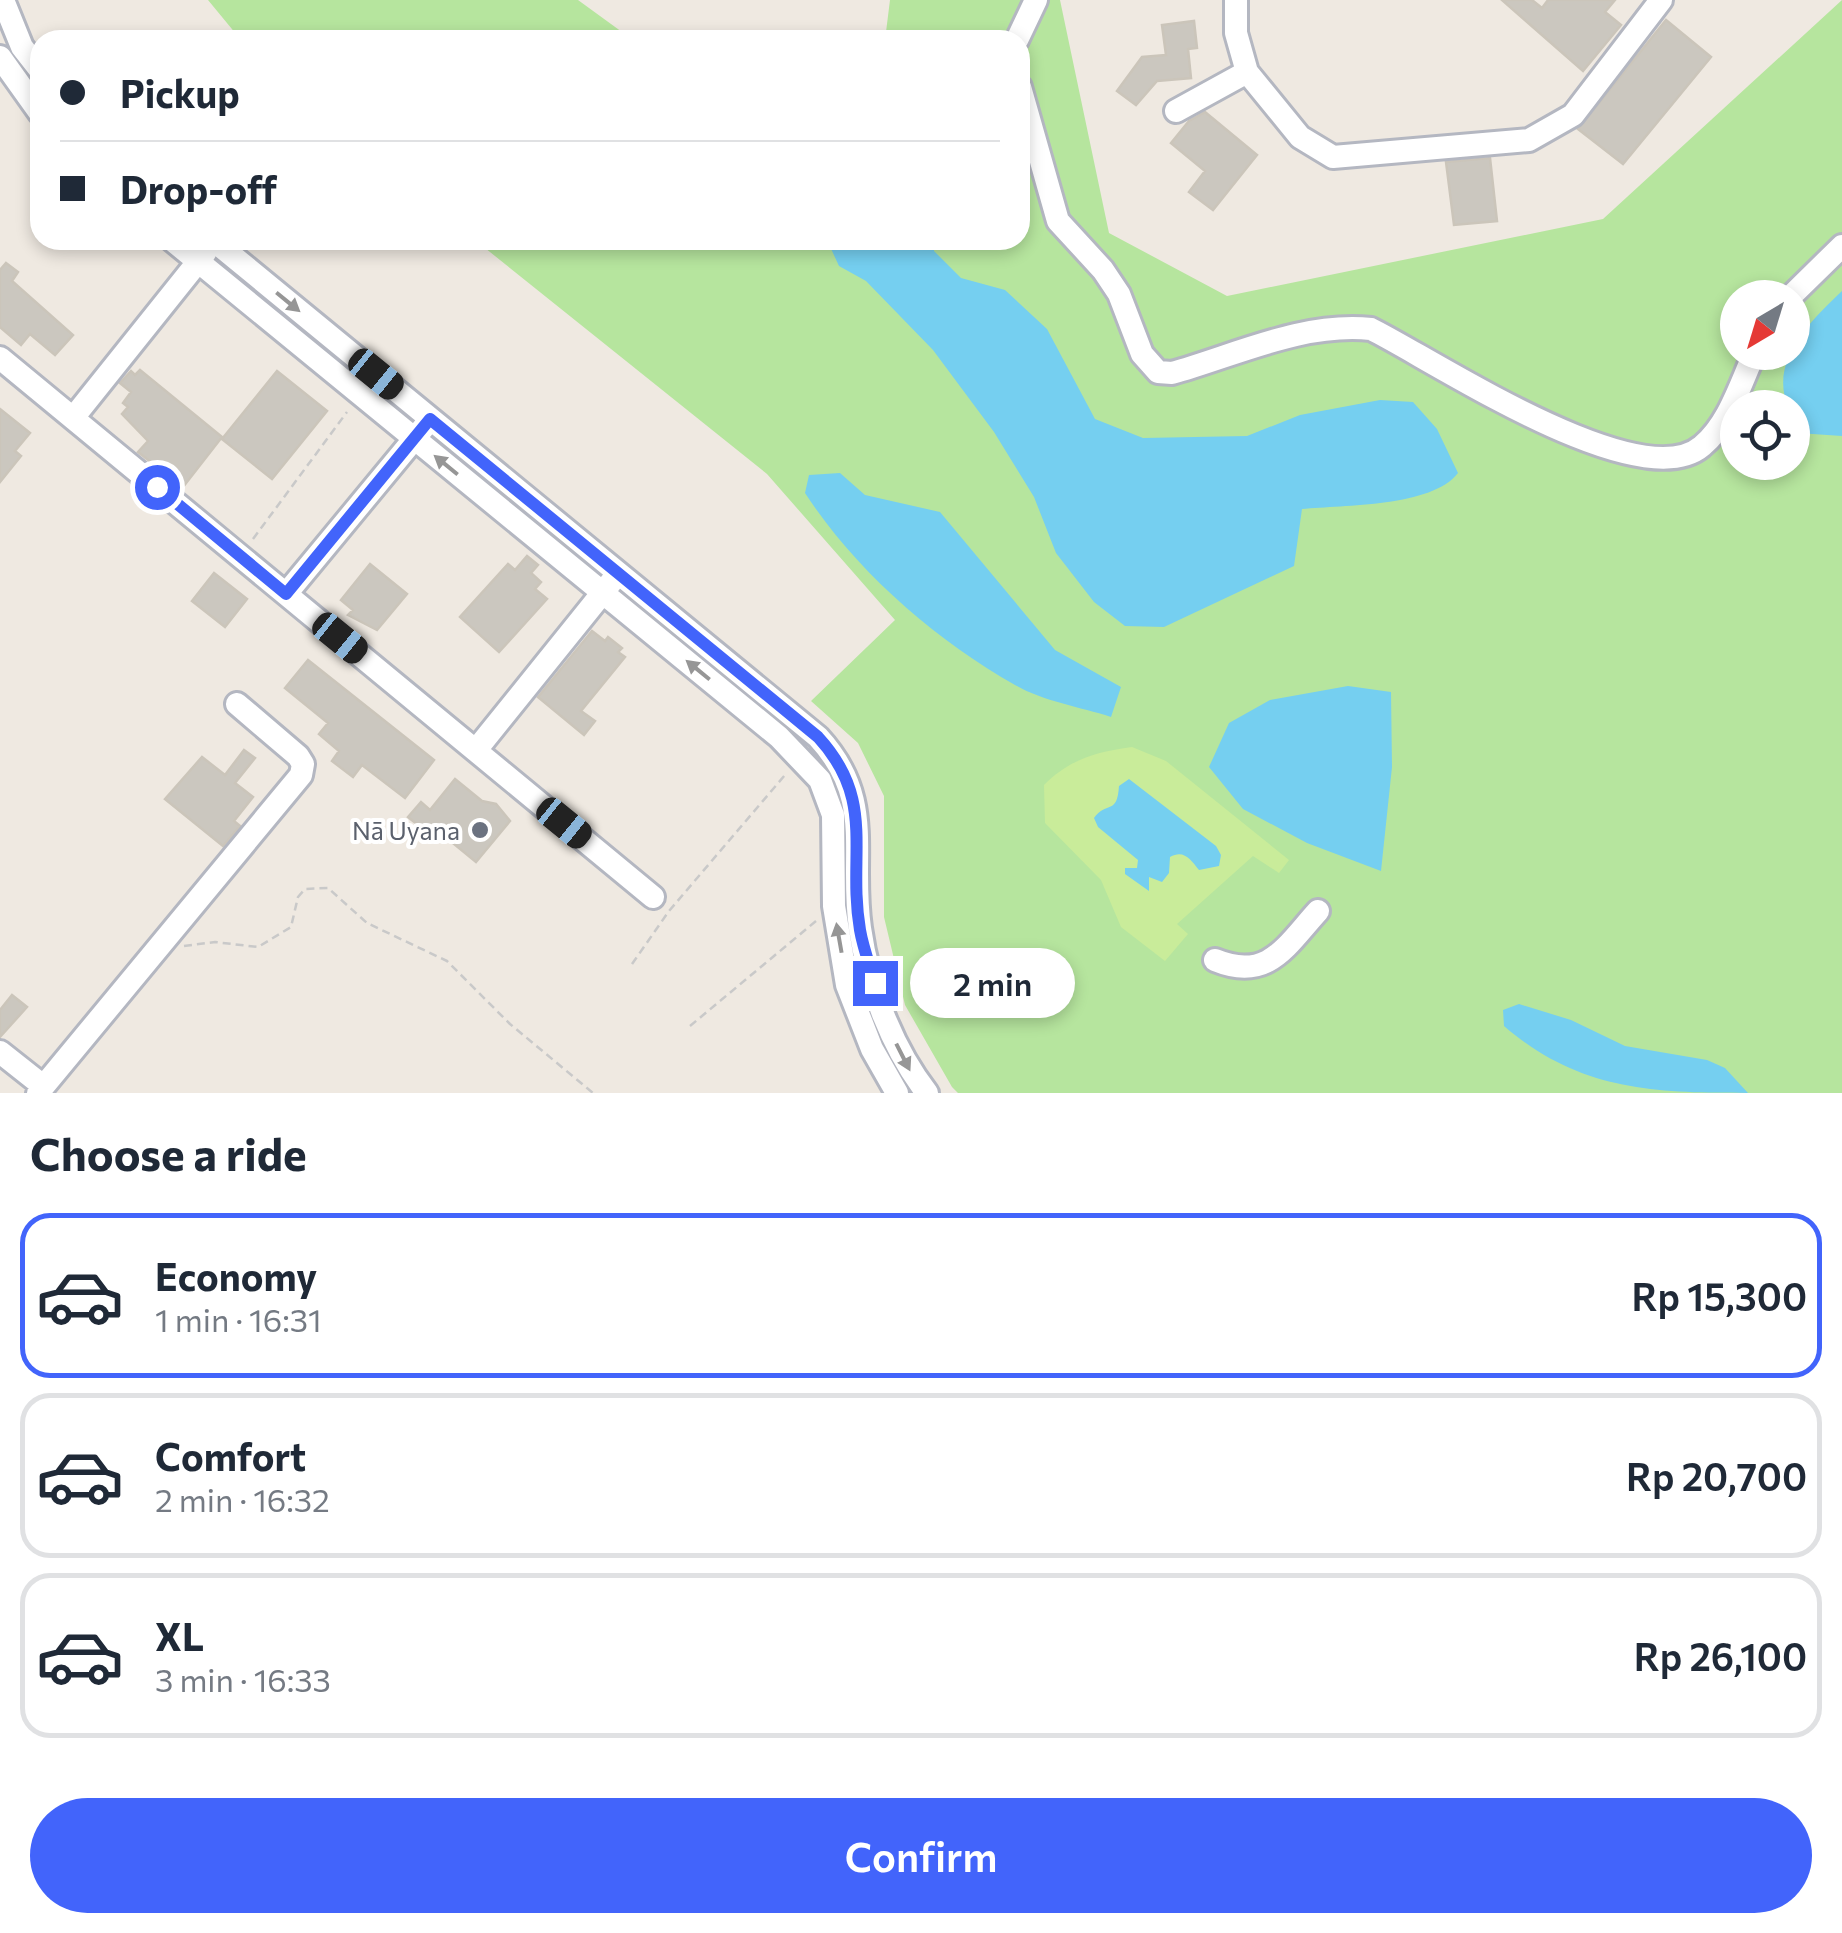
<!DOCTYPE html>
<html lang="en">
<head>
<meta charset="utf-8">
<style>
	body { margin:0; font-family:Commissioner,sans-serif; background:#f2f2f3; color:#1f2937; height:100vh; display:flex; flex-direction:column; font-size:38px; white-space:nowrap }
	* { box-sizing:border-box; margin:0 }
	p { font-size:32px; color:#747a83 }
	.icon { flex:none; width:55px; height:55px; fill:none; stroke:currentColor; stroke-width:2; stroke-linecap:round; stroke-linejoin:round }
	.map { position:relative; height:1093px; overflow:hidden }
	.drawer { display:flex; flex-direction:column; background:#fff; flex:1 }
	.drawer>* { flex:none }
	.banner { position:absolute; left:30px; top:30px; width:1000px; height:220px; border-radius:30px; box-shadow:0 5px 15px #0003; display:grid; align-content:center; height:220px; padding:0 30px; background:#fff }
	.needle { width:65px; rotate:218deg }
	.tools { position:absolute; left:1720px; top:280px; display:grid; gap:20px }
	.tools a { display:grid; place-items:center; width:90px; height:90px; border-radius:50%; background:#fff; box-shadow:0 5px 15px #0003; font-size:50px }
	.end { position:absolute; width:45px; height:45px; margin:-22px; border:12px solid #4264fb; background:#fff; box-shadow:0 0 0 5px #fff }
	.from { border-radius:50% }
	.bubble { position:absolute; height:70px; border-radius:35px; background:#fff; box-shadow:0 5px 15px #0003; font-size:32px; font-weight:600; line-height:70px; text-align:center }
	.car { position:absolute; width:30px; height:60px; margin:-30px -15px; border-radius:12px; box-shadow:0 0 8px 2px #0007; background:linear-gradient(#222 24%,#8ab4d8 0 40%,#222 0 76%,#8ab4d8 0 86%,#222 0) }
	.banner b { display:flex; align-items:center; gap:35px; height:95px; font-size:38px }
	.banner b+b { border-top:2px solid #e0e1e3 }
	.banner i { width:25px; height:25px; background:#1f2937 }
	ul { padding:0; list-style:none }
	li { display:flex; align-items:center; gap:30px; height:165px; margin:0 20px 15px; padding:0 10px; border:5px solid #e0e1e3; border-radius:30px }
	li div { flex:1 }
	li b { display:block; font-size:38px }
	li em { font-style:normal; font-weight:600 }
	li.active { border-color:#4264fb }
	li>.icon { width:90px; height:90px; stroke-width:1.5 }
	h2 { padding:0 30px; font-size:45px; line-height:120px }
	.primary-button { display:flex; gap:20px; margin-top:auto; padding:20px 30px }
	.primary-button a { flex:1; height:115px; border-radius:60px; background:#4264fb; color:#fff; font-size:40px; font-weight:600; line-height:115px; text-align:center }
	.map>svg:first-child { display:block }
	.green { fill:#b6e59e; fill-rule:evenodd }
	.pitch { fill:#c9ec9a }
	.water { fill:#75cff0 }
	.building { fill:#cbc7bf; stroke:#cbc5ba; stroke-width:2.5 }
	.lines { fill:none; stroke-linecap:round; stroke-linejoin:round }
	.minor-casing { stroke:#b4b7c1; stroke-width:28 }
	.path { stroke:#c9c9c9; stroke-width:2.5; stroke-dasharray:8 5; stroke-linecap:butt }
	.minor { stroke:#fff; stroke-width:22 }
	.oneway { fill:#969696 }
	.route { stroke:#4264fb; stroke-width:12 }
	.worship-dot { fill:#6b7280; stroke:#fff; stroke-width:4 }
	.labels { text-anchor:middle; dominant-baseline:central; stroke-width:8; stroke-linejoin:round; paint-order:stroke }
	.worship-label { font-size:25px; fill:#5b616d; stroke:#fff; text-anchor:end }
</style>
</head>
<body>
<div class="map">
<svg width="1842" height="1093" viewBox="0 0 1842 1093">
	<rect width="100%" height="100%" fill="#efe9e1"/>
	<path class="green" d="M208 0H578L633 40H241Z
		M890 0H1060L1109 233 1227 296 1603 219 1842 0V1093H958L952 1087 905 1005 884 917V796L858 743 811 701 895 620 767 474 475 240H1020V40H885ZM1738 298H1792V352H1738ZM1738 408H1792V462H1738Z"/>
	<path class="pitch" d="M1132 747 1166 761 1289 860 1279 873 1253 856 1177 924 1188 934 1165 961 1121 927 1101 880 1045 823 1044 785C1070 759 1096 752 1132 747Z"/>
	<path class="water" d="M827 240H934V251L961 278 1005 290 1047 329 1095 419 1143 438 1247 436 1300 415 1380 400 1413 402 1437 429 1458 473C1432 507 1344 505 1302 509L1294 566 1164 627 1125 626 1094 602 1056 553 1034 497 994 432 933 350 866 281 839 266Z
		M1842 291V436L1798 433 1792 408 1788 407C1769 360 1810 322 1842 291Z
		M840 473 865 495 940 512 1055 650 1121 687 1111 717C1080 707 1042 701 1015 685 934 639 856 571 805 493L809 475Z
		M1348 686 1391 692 1392 767 1381 871 1307 843 1243 809 1209 767 1229 723 1270 700Z
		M1129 779 1216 846 1221 855 1219 866 1199 870C1191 860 1184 849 1170 857L1169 873 1162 882 1149 877V891L1125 874V868H1137L1138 860 1098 827 1094 818C1107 800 1117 816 1119 786Z
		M1519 1004 1571 1020 1625 1046 1707 1060 1725 1068 1748 1093C1654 1093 1579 1091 1504 1026L1503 1010Z"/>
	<path class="building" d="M1502 0H1532L1542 8 1548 0H1615L1605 12 1621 25 1583 71Z
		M1666 20 1711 57 1623 164 1578 129Z
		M1194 21 1197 48 1188 49 1191 78 1157 81 1136 105 1117 91 1142 57 1166 55 1162 25Z
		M1205 112 1257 155 1213 210 1189 192 1205 171 1171 143 1189 121Z
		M1490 158 1497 221 1454 225 1446 162Z
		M6 263 18 272 12 281 73 335 55 355 30 334 21 345 0 327V270Z
		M140 370 222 437 183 487 138 452 148 441 122 414 128 407 123 403 131 392 120 383 131 371 135 375Z
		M277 371 327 411 272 479 222 439Z
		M0 409 30 433 15 451 21 456 0 482Z
		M527 556 538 565 531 573 541 582 535 589 547 599 499 652 460 617 508 564 515 570Z
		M370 564 407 594 377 630 348 615 353 610 341 600Z
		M214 573 247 599 225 627 192 601Z
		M592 631 605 641 608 637 622 648 618 652 625 657 581 711 595 721 584 735 538 697Z
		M308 660 434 760 405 798 362 765 353 777 332 761 339 751 319 734 328 723 285 688Z
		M244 750 255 758 235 783 253 797 234 821 240 826 223 846 165 799 202 757 225 775Z
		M455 779 482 801 496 804 510 821 476 862 437 830 432 836 408 817 421 802 430 810Z
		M12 995 27 1007 0 1037V1010Z"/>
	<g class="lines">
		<defs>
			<path id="minor" d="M3 0 22 47 40 70
				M1236 0V33L1247 72 1300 137 1333 157 1529 140 1573 115 1661 0
				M1017 40 1036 0
				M0 57 40 113
				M1020 87 1058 221 1103 270 1119 294 1142 354 1158 372 1172 373C1236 355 1303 322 1371 329 1432 359 1640 499 1702 446 1729 424 1741 382 1755 352
				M1176 111 1247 72
				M172 240 779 737 820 780 833 815 834 906 847 985 872 1049 897 1093
				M213 240 818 737C876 800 849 853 860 928 868 985 892 1048 927 1093
				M1789 298 1842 246
				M0 358 653 897
				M73 418 205 253
				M286 594 424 427
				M476 750 612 581
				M1215 960C1268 982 1286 946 1318 911
				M0 1052 43 1086
				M38 1093 301 775 303 764 298 756 237 704"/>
		</defs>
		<use href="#minor" class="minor-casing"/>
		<path class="path" d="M253 539 347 412
			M184 946 215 942 258 947 291 927 298 897 305 889 328 888 367 923 447 961 510 1024 593 1093
			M632 964 669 911 785 775
			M690 1026 816 921"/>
		<use href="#minor" class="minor"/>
	</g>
	<defs><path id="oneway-solid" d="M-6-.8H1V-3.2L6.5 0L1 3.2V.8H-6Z" transform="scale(2.5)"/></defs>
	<g class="oneway">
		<use href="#oneway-solid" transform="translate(288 302) rotate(39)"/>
		<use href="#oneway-solid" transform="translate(446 465) rotate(-141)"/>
		<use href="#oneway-solid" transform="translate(698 670) rotate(-141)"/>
		<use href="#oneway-solid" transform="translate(839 938) rotate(-100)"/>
		<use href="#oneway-solid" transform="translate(903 1057) rotate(63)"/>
	</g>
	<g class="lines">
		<path class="route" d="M157 487 286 594 430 419 818 737C877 801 847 854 860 930 863 948 870 966 875 983"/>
	</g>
	<circle class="worship-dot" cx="480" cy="830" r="10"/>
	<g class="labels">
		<g class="worship-label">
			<text x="460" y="830">Nā Uyana</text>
		</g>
	</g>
</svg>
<div class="tools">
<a><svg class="needle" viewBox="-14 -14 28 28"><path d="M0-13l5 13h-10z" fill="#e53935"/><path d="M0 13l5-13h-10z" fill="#747a83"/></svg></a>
<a><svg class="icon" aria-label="locate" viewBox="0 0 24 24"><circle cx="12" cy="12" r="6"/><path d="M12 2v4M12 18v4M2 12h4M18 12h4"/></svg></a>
</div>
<i class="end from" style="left:157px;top:487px"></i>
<i class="end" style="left:875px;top:983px"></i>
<div class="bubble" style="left:910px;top:948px;width:165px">2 min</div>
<i class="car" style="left:376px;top:374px;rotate:129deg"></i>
<i class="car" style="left:340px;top:638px;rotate:129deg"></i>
<i class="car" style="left:564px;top:823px;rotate:129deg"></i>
<div class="banner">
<b><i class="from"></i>Pickup</b>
<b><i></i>Drop-off</b>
</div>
</div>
<section class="drawer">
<h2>Choose a ride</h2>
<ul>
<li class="active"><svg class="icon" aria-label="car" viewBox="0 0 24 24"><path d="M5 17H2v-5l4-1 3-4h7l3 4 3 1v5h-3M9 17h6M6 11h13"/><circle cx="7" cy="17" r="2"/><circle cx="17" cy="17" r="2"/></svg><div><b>Economy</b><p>1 min · 16:31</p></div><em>Rp 15,300</em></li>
<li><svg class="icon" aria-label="car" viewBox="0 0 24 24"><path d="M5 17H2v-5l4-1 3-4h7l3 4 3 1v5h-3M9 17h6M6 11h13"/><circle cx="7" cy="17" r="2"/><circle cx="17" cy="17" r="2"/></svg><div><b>Comfort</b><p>2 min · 16:32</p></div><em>Rp 20,700</em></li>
<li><svg class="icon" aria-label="car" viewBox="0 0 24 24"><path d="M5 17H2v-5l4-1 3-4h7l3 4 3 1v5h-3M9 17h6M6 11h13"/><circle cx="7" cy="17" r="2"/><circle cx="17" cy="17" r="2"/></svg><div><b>XL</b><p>3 min · 16:33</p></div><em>Rp 26,100</em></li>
</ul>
<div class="primary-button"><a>Confirm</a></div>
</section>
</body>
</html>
